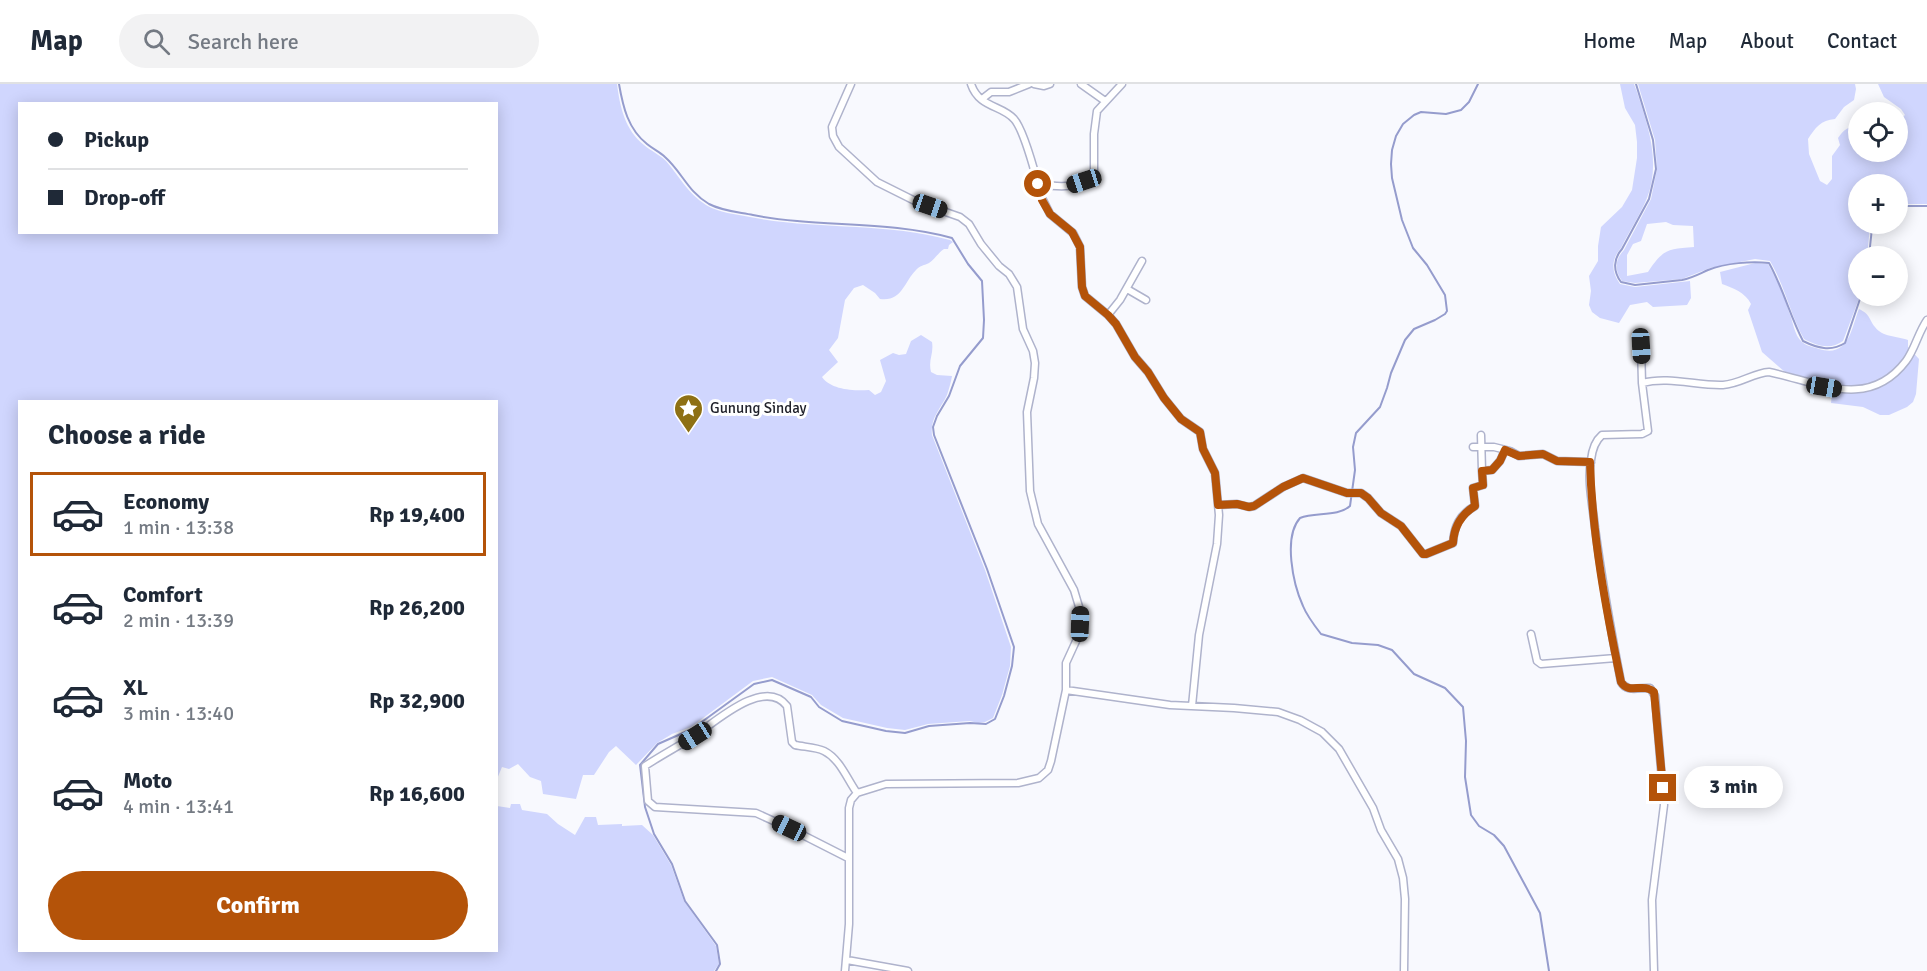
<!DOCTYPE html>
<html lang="en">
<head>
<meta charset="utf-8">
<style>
	body { margin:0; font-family:Signika,sans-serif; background:#f2f2f3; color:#1f2937; height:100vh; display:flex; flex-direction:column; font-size:22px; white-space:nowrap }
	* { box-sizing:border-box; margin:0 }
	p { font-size:20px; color:#747a83 }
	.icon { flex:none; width:33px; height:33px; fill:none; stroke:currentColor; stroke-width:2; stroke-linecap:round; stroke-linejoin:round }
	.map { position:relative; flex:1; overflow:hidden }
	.details { position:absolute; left:18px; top:316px; width:480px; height:552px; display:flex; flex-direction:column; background:#fff; border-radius:0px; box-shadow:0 3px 15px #0003 }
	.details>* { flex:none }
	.guide { position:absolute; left:18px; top:18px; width:480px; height:132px; border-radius:0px; box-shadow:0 3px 15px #0003; display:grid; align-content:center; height:132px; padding:0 30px; background:#fff }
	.controls { position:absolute; left:1848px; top:18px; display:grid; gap:12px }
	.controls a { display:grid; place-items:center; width:60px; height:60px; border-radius:50%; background:#fff; box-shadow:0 3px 15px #0003; font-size:30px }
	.end { position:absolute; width:27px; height:27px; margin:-14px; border:8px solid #b45309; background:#fff; box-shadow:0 0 0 3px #fff }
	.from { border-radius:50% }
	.bubble { position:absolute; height:42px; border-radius:21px; background:#fff; box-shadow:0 3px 15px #0003; font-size:20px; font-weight:700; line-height:42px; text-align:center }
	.car { position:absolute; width:18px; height:36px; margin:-18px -9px; border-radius:8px; box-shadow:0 0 4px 2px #0007; background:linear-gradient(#222 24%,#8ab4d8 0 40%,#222 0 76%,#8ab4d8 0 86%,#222 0) }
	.guide b { display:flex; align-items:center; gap:21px; height:57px; font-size:22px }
	.guide b+b { border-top:2px solid #e0e1e3 }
	.guide i { width:15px; height:15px; background:#1f2937 }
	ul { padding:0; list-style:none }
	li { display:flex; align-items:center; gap:18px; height:84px; margin:0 12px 9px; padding:0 18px; border:3px solid transparent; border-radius:0px }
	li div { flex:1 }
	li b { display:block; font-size:22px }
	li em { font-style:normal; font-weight:700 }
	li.selected { border-color:#b45309 }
	li>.icon { width:54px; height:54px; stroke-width:1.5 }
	h2 { padding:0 30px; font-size:27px; line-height:72px }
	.primary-button { display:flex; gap:12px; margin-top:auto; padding:12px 30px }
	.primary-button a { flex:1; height:69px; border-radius:36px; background:#b45309; color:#fff; font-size:24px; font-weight:700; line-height:69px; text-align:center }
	header { display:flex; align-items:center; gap:36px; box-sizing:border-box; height:84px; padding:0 30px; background:#fff; border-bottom:2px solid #e0e1e3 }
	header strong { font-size:28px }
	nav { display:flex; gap:33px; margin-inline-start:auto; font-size:21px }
	.search { width:420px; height:54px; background:#f2f2f3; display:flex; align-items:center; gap:15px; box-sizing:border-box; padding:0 21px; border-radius:33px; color:#747a83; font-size:22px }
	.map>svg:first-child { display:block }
	.green { fill:#d0d6fe; fill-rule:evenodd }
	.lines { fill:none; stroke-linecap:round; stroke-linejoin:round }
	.stream { stroke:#959ccd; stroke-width:2 }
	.street-casing { stroke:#afb3cc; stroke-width:9 }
	.street { stroke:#fff; stroke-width:6 }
	.route { stroke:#b45309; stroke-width:8 }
	.labels { text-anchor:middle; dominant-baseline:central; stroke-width:6; stroke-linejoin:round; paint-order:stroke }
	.poi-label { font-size:15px; fill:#21222b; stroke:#fff; text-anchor:start }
</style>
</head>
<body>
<header>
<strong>Map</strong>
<div class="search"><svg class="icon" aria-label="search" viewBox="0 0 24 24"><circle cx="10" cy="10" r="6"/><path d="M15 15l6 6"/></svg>Search here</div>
<nav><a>Home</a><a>Map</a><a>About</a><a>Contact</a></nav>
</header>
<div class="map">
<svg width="1927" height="887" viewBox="0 0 1927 887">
	<rect width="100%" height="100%" fill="#f8f9fe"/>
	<path class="green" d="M0 0H617C620 23 625 46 644 61 651 67 660 71 666 77 680 93 687 109 706 121 719 129 736 130 750 133 816 146 885 138 950 156L953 158 949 161 948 165H944C938 169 935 175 929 179 925 181 919 182 916 186 904 198 902 218 880 215L875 209 863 201 854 204 845 216 838 254 829 266 838 278 822 293C831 306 854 307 869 306L875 311 881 308 886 297 880 276 893 269 899 271 906 270 911 257 921 251 932 258C934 270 928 275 931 288L937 291 952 292C951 298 949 305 947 311 940 326 930 334 932 351L985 486 1011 563 1010 582 1002 611 993 634 985 638 978 639 970 637 928 640 905 646 887 644 843 634 821 621 812 611 772 593 753 597 691 643 672 650 657 659 636 681 616 662 609 668 594 691H583L576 715 543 710 541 697 530 693 518 680 509 685 502 683 497 695 496 318H20V867H496L497 722 510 724 511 720H520L522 726 547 730 558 740 575 751 585 733H596L598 741 622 740V742L642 741 653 751 671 781 684 817 716 862 719 880 714 887H0ZM20 20H496V148H20Z
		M1620 0H1634L1637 8C1648 42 1661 78 1647 114 1641 129 1629 148 1621 164 1611 175 1611 188 1620 200L1635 203 1690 197 1691 214 1687 221 1653 223 1647 218 1630 221 1619 239 1600 234 1592 228 1589 221 1591 207 1589 192 1598 177V162L1601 143 1622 123 1632 106 1637 74V58L1635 41 1625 24Z
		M1638 0H1855L1856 5 1854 16 1844 23 1835 35C1821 36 1815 44 1808 55L1809 70 1820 97 1827 101 1832 95V72L1840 61 1838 54C1844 45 1848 43 1858 42V68H1898V37L1905 31 1901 25 1884 13 1878 0H1927V120H1898V100H1858V140H1873L1870 143 1867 172H1858L1860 212 1843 257C1831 266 1817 262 1804 255 1790 230 1785 202 1770 177L1755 175 1710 184 1682 195 1635 199 1622 197C1614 186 1615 175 1624 166L1651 115 1657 85 1655 56ZM1666 138 1673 141 1693 142 1694 163C1668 165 1663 165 1648 188L1627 192V171L1633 160 1641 157 1647 140Z
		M1755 179 1768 180C1777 196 1784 211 1789 228 1793 237 1794 251 1802 258 1806 262 1814 263 1819 265 1849 274 1851 245 1859 225 1871 231 1868 234 1875 243 1882 253 1897 252 1908 256V263L1919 275 1916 310 1913 318 1907 323 1889 331H1880L1863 323 1831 319 1833 300 1785 288 1762 268 1748 226 1751 220C1745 208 1733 204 1722 200L1720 188Z"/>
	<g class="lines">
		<path class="stream" d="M619 0C623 23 628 45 647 60 653 65 660 68 665 73 682 88 688 108 709 120 722 127 738 128 753 131 818 144 887 136 952 154L968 180 982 197 984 236 983 254 960 282 949 312 937 332 933 343 934 351 987 485 1014 563 1012 582 1004 612 995 635 986 640 970 639 929 642 905 649 886 647 842 637 819 623 811 613 772 596 754 600 692 645 658 660 640 681 645 723 654 750 672 780 685 817 717 861 720 880 716 887
			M1478 0 1469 18 1461 26 1446 30 1421 28 1414 31 1403 40 1396 52 1392 66 1391 80 1392 94 1402 136 1413 164 1427 181 1445 211 1447 227 1445 230 1435 236 1414 245 1405 256 1391 289 1387 304 1380 323 1356 349 1353 363 1355 386 1350 422C1338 433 1315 428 1300 434 1283 453 1293 500 1303 522 1307 532 1314 541 1321 550L1352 559 1378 561 1392 566 1414 590 1445 604 1463 623 1466 657 1465 693 1471 731 1479 742 1494 751 1504 762 1540 829 1549 887
			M1636 0 1653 56 1656 85 1649 115 1622 165C1613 175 1613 187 1621 198L1635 201 1682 196C1692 194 1699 190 1708 186 1726 179 1751 177 1769 179 1783 204 1790 232 1803 257 1817 264 1831 268 1845 259L1861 212
			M1898 122H1927
			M1869 172 1872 144 1875 140"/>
		<defs>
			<path id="street" d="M971 0C979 24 1002 21 1014 35 1023 45 1034 85 1038 100
				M1034 0 1044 2 1050 0
				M1081 0 1105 17
				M1122 0 1097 27 1094 50V87C1082 106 1058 103 1038 100L1043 116 1050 130 1073 149 1080 163 1082 203 1085 212 1108 231 1116 240 1135 273 1148 288 1164 314 1181 335 1200 348 1203 365 1215 389 1219 431 1217 460 1199 551 1192 622
				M982 15 991 8H1009L1029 0
				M1127 205 1146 216
				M1108 231 1120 216 1142 177
				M1641 262 1642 299
				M1481 351 1482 387 1492 386 1500 377 1505 366
				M1473 363H1494L1510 367 1519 372 1543 370 1557 377 1591 378
				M1218 421 1237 420 1249 423 1254 422 1283 403 1303 394 1347 409H1361L1368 414 1381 429 1401 442 1423 470H1426L1453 459C1454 443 1459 431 1475 422L1473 404 1483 401 1482 387
				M1531 550 1537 577 1541 580 1616 574
				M1066 606 1170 621 1234 624 1278 628 1300 636 1322 648 1339 665 1373 724 1381 746 1398 775 1403 794 1405 815 1404 887
				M848 774 789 744 756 729 655 723 648 717 645 682C660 672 677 663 693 653 713 640 764 592 787 622L792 658 795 661C804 663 816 663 824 667 840 675 847 695 857 709
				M847 876 908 887
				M845 887 849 840V724L851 716 857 709 886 700 1018 699 1039 694 1048 686 1051 677 1066 606V579L1077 555 1080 526 1074 506 1038 440 1030 407 1027 328 1034 294 1035 279 1033 267 1023 245 1017 203 1009 190 999 182 981 160 969 140 960 133 917 118 877 98 839 63 833 52 832 43 851 0
				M1654 887 1652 816 1664 721 1655 612 1650 604C1640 603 1627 609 1621 598 1611 547 1602 496 1595 444 1593 423 1587 397 1591 376 1592 367 1595 357 1602 351L1642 350 1648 347 1642 299C1669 292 1697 302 1723 301 1740 300 1753 289 1769 288 1818 298 1868 327 1906 277 1915 265 1918 249 1927 236"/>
		</defs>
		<use href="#street" class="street-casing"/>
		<use href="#street" class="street"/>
	</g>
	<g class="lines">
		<path class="route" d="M1038 100 1042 116 1050 130 1072 148 1080 163 1082 203 1085 212 1108 231 1116 240 1135 273 1148 288 1164 314 1181 335 1200 348 1203 365 1215 389 1218 421 1237 420 1249 423 1254 422 1283 403 1303 394 1347 409H1361L1368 414 1381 429 1401 442 1423 470H1426L1453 459C1454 443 1460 431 1475 422L1473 404 1483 401 1482 387 1492 386 1500 377 1505 366 1519 372 1543 370 1557 377 1590 378C1592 451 1606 526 1621 598 1629 611 1643 598 1654 608L1663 704"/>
	</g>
	<defs>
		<symbol id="sight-pin" viewBox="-11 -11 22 30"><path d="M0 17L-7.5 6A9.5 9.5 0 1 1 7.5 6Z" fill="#8e7014" stroke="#fff"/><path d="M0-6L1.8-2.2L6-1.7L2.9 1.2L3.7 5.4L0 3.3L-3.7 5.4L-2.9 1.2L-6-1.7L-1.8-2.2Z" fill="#fff"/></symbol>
	</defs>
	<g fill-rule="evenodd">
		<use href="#sight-pin" x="672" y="308" width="33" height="45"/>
	</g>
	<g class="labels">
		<g class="poi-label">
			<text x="710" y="324">Gunung Sinday</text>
		</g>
	</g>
</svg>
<div class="controls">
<a><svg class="icon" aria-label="locate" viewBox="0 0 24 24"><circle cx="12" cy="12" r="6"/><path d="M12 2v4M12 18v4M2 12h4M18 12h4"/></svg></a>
<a>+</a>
<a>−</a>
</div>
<i class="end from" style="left:1038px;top:100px"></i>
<i class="end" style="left:1663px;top:704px"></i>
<div class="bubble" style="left:1684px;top:682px;width:99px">3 min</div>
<i class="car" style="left:1084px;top:97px;rotate:252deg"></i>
<i class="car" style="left:930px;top:122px;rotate:109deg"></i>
<i class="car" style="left:1641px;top:262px;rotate:177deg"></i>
<i class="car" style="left:1824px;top:303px;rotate:99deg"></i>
<i class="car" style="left:1080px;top:540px;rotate:2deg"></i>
<i class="car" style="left:695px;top:652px;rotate:238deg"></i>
<i class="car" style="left:789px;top:744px;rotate:295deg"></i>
<div class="guide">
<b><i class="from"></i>Pickup</b>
<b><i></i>Drop-off</b>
</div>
<section class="details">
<h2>Choose a ride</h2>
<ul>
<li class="selected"><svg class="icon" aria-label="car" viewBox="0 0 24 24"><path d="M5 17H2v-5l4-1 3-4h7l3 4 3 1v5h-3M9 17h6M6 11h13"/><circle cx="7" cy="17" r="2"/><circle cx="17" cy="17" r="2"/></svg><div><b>Economy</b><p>1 min · 13:38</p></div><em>Rp 19,400</em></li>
<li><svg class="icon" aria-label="car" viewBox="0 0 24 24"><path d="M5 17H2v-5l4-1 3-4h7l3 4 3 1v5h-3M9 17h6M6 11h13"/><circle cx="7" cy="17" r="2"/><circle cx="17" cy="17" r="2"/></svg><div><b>Comfort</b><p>2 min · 13:39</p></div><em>Rp 26,200</em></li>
<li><svg class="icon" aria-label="car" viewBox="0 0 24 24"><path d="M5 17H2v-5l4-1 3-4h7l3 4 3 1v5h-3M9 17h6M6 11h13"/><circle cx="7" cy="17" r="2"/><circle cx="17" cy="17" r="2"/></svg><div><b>XL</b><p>3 min · 13:40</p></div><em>Rp 32,900</em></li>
<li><svg class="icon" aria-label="car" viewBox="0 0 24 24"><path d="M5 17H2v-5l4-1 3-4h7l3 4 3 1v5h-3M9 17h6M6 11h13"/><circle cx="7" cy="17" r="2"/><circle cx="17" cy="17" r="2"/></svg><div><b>Moto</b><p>4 min · 13:41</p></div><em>Rp 16,600</em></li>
</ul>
<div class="primary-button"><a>Confirm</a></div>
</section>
</div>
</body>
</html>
